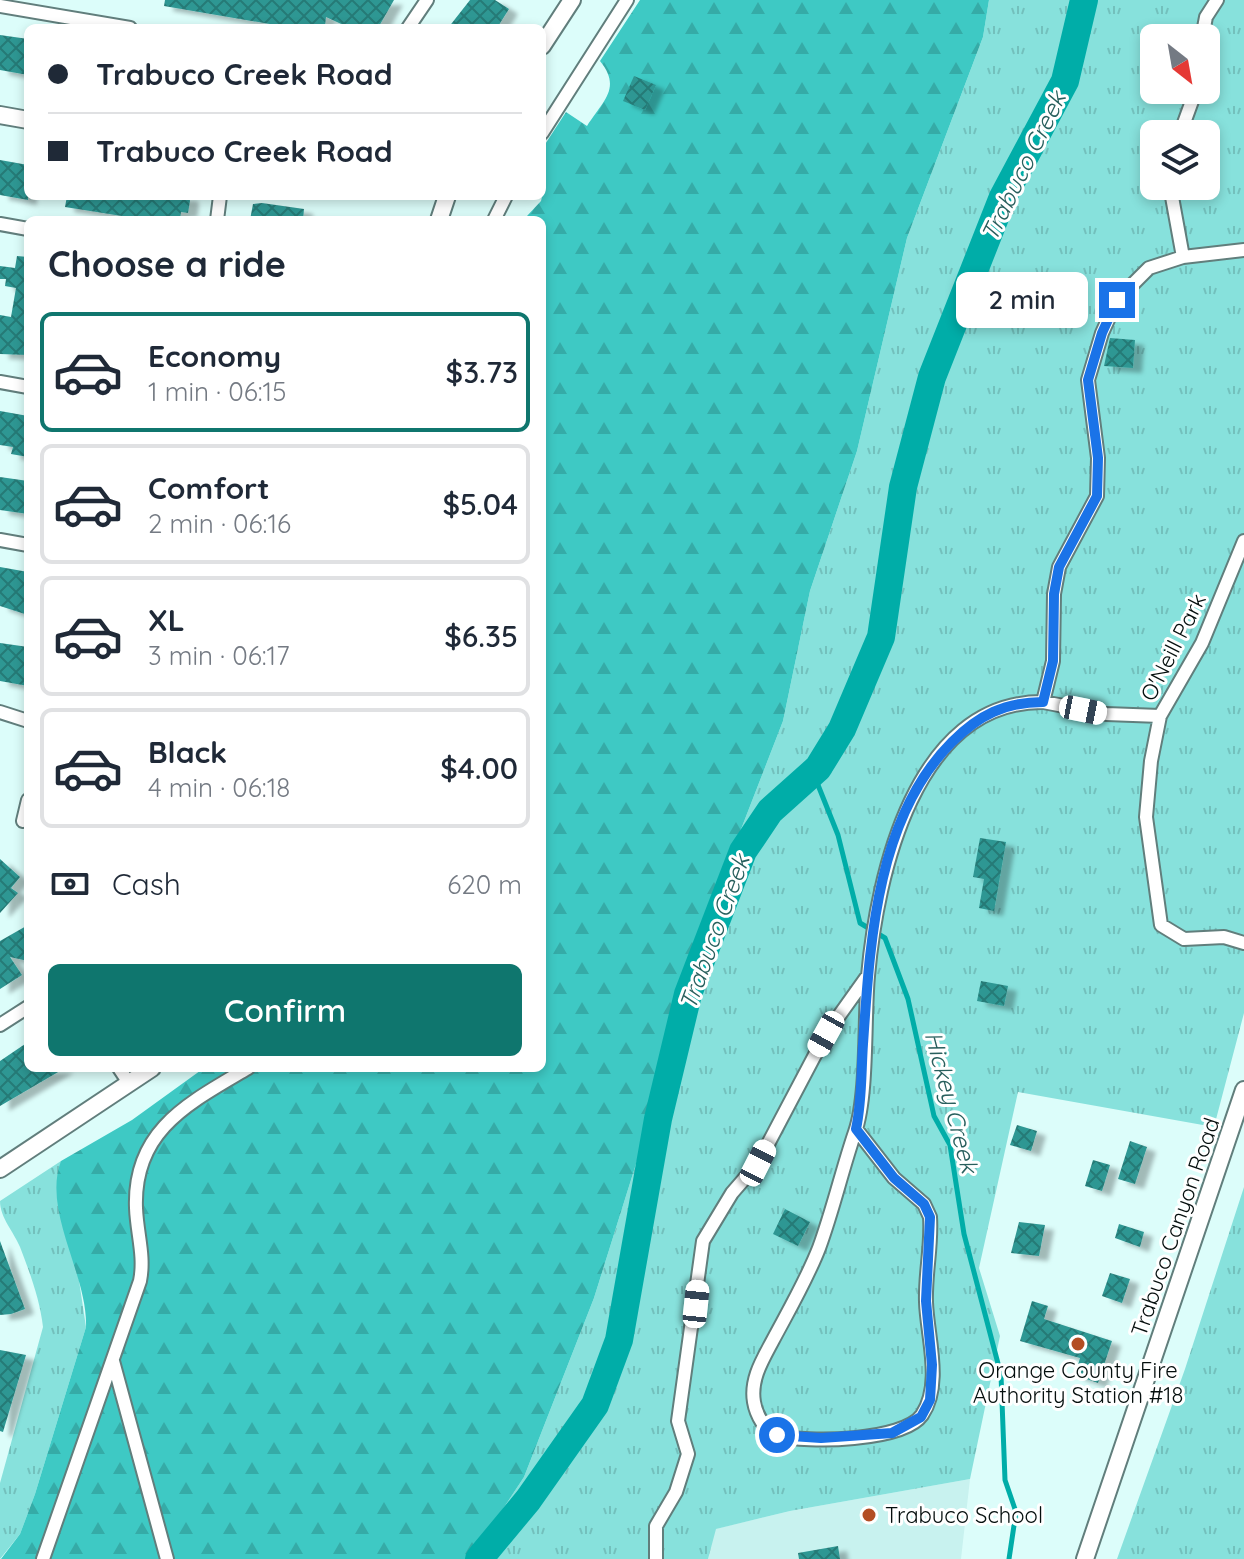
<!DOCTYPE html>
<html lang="en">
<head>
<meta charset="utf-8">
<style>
	body { margin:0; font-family:Quicksand,sans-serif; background:#f6f6f7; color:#1f2937; height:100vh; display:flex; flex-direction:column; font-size:30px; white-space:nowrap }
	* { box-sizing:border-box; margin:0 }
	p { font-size:26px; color:#747a83 }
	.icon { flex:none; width:44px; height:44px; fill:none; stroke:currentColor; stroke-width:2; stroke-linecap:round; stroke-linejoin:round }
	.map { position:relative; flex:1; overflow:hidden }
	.side { position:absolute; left:24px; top:216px; width:522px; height:856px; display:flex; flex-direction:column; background:#fff; border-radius:12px; box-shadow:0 4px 12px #0003 }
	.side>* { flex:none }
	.hud { position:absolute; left:24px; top:24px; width:522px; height:176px; border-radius:12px; box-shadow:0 4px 12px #0003; display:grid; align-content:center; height:176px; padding:0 24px; background:#fff }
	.needle { width:52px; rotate:149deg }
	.fabs { position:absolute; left:1140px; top:24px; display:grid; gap:16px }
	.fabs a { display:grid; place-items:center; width:80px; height:80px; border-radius:12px; background:#fff; box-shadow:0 4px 12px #0003; font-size:40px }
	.end { position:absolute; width:36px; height:36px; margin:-18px; border:10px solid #1a73e8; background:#fff; box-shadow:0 0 0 4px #fff }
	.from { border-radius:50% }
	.bubble { position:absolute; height:56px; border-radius:12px; background:#fff; box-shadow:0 4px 12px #0003; font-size:26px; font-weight:600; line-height:56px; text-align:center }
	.car { position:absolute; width:24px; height:48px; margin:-24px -12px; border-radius:10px; box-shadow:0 0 6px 2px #0007; background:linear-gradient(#fff 24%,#345 0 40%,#fff 0 76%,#345 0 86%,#fff 0) }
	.hud b { display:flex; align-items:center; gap:28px; height:76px; font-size:30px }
	.hud b+b { border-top:2px solid #e0e1e3 }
	.hud i { width:20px; height:20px; background:#1f2937 }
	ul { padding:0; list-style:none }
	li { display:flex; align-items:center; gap:24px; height:120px; margin:0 16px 12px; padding:0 8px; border:4px solid #e0e1e3; border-radius:12px }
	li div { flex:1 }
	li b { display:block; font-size:30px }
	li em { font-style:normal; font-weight:600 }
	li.active { border-color:#0f766e }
	li>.icon { width:72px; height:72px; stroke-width:1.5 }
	h2 { padding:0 24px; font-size:36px; line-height:96px }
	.pay { display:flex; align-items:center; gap:20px; height:88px; padding:0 24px; font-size:30px }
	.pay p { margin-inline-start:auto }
	.button { display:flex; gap:16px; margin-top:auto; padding:16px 24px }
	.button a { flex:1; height:92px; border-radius:12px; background:#0f766e; color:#fff; font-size:32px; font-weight:600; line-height:92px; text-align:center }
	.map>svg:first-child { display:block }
	.built { fill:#c8f2ef }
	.grass { fill:url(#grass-tufts); fill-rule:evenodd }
	.forest { fill:url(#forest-firs) }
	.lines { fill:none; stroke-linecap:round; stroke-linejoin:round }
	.stream { stroke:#00ada8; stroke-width:5 }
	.river { stroke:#00ada8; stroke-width:28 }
	.building { fill:url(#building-cross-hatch); filter:url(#shadow) }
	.street-casing { stroke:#617e7c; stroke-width:16 }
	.secondary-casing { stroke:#617e7c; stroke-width:20 }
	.street { stroke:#fff; stroke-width:12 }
	.secondary { stroke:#fff; stroke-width:16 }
	.route { stroke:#1a73e8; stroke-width:10 }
	.poi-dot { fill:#b34d23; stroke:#fff; stroke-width:3 }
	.labels { text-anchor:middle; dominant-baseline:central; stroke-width:6; stroke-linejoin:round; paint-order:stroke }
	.street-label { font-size:22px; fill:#040e0d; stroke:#fff }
	.poi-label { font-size:22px; fill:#040e0d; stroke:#fff }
	.water-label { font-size:24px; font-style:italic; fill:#285f5d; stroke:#fff }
</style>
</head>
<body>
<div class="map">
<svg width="1244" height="1559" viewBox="0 0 1244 1559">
	<defs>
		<pattern id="grass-tufts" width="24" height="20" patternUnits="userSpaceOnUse" patternTransform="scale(2)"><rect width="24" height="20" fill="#87e1dc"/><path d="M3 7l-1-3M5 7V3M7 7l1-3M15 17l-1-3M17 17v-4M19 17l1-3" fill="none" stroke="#73c0bc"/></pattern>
		<pattern id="forest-firs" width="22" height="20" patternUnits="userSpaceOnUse" patternTransform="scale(2)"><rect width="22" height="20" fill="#3ec9c4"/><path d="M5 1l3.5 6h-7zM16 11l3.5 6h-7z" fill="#35aba7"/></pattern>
		<pattern id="building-cross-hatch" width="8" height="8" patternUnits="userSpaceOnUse" patternTransform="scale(2)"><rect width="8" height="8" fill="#2e9793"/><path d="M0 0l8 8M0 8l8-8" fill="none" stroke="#257a76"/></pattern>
		<filter id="shadow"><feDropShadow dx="9" dy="5" stdDeviation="2" flood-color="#0004"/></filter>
	</defs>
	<rect width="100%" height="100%" fill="#dcfdfa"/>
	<path class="built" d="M970 1479 961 1559H708L715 1529 790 1511Z"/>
	<path class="grass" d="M989 0H1244V1013L1214 1127 1018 1092 979 1268 1000 1336 970 1479 790 1511 716 1529 708 1559H470L524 1477 594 1298 641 1148 693 953 783 721 810 591 857 451 907 238 983 37ZM1154 38H1206V90H1154ZM1154 134H1206V186H1154Z
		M61 1161 86 1327 35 1494 20 1534 0 1559V1483L43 1327C40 1300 30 1273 20 1247 14 1232 0 1218 0 1201Z
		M1244 1187V1559H1117L1185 1369Z"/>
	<path class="forest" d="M640 0H989L983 37 907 238 857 451 810 591 783 721 693 953 641 1148 594 1298 524 1477 470 1559H1L20 1534 35 1494 86 1327C88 1275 42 1211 61 1161L132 1120 204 1068H542V220H501L527 216 541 201 544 188 542 149 566 112 587 126C603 101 622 88 600 61Z"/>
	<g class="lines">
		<path class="stream" d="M818 768V785L838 835 860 923 885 938 908 999 934 1116 950 1145 964 1234 1001 1375 1005 1480 1016 1512 1009 1559"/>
		<path class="river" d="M479 1559 528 1500 595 1405 619 1340 658 1119 688 994 743 851 770 811 818 768 842 729 881 637 903 487 932 377 1003 197 1065 81 1084 0"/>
	</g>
	<path class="building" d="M165 0H394L378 28H350L326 17 325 26 319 25 318 28H293L164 6Z
		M470 0H495L509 9 497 28H448Z
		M0 35 28 39V75L0 70Z
		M634 76 656 85 645 110 623 101Z
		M0 160 28 165V200L0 195Z
		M67 196H189L190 201 188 213 181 212 180 220H147L65 207Z
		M262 203 304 209 303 220H250L253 204Z
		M17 256 28 257V355L0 354V315L11 317 16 288 5 286 6 279H0V266L15 268Z
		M1110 338 1135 340 1133 368 1104 366Z
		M0 411 28 416V457L11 454 13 447 0 445Z
		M0 477 28 481V514L0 510Z
		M0 567 28 572V615L0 606Z
		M0 643 28 647V686L0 681Z
		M980 838 1006 842 994 911 979 908 984 879 973 877Z
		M0 859 20 877 11 888 18 893 0 913Z
		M28 925V961L10 957 22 975 0 989V941Z
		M981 981 1008 986 1004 1006 977 1001Z
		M28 1042V1068H65L0 1106V1061Z
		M1017 1125 1037 1131 1031 1151 1010 1145Z
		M1130 1141 1147 1147 1135 1184 1118 1179Z
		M1093 1160 1110 1165 1102 1191 1085 1186Z
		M785 1209 810 1222 798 1246 773 1234Z
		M1019 1222 1045 1225 1039 1256 1011 1253Z
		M1119 1224 1144 1232 1140 1247 1115 1238Z
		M0 1241 25 1309 11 1314 0 1315Z
		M1110 1273 1130 1279 1122 1303 1102 1296Z
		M1032 1301 1048 1306 1044 1319 1112 1341 1098 1383 1075 1375 1080 1358 1020 1341Z
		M0 1350 26 1355 3 1432 0 1431Z
		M838 1546 840 1559H799L798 1553Z"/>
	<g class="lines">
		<defs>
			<path id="street" d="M0 6 130 28
				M408 28 427 0
				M1202 38 1206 17 1217 0
				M542 133 627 0
				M1180 134 1196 90
				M1170 186 1183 257
				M217 220 220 196
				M494 220 506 196
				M0 224 28 229
				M0 382 28 387
				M0 540 28 545
				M1244 541 1202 643 1160 716 1151 761 1146 817 1161 925 1184 939 1224 937 1244 943
				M1043 702 1106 714 1160 716
				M0 712 28 721
				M23 821 28 800
				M0 1025 28 1007
				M119 1068 129 1083
				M856 1129 894 1178 924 1204 930 1217C932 1246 925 1273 926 1302 927 1336 943 1384 922 1415 904 1441 807 1444 777 1435 765 1432 756 1414 754 1402 750 1379 763 1359 773 1340 789 1310 807 1279 819 1248 833 1210 842 1170 855 1132 868 1095 864 1018 868 976 877 875 915 701 1043 702L1053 661 1054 594 1059 567 1097 496 1098 458 1088 380 1102 333 1117 300 1149 268 1183 257 1244 250
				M113 1361 167 1559
				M43 1559 140 1281C145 1256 137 1234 136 1208 133 1130 189 1103 248 1068
				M656 1559V1526L676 1492 688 1454 678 1421 703 1241 732 1193 758 1163 826 1034 866 978"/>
			<path id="secondary" d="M542 46 572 0
				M0 115 28 120
				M439 220 447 196
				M0 1169 152 1068
				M1085 1559 1244 1090"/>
		</defs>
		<use href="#street" class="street-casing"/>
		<use href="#secondary" class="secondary-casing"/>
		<use href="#street" class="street"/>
		<use href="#secondary" class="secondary"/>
	</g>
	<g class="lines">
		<path class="route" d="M777 1435 821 1438 892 1433 921 1417 930 1400 932 1365 926 1301 930 1217 924 1204 894 1178 856 1129C862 1101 861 1073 863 1044 870 943 876 818 952 742 979 715 1005 702 1043 702L1053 661 1054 594 1059 567 1097 496 1098 458 1088 380 1102 333 1117 300"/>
	</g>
	<g class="poi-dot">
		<circle cx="1078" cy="1344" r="8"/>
		<circle cx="869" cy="1515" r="8"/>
	</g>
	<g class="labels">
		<g class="street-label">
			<text transform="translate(1173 647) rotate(-63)">O'Neill Park</text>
			<text transform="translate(1175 1227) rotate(-71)">Trabuco Canyon Road</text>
		</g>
		<g class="poi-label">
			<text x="1078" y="1370">Orange County Fire<tspan x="1078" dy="25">Authority Station #18</tspan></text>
			<text x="885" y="1515" text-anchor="start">Trabuco School</text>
		</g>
		<g class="water-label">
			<text transform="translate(1023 166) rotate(-64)">Trabuco Creek</text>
			<text transform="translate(714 932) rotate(-70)">Trabuco Creek</text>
			<text transform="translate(952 1102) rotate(75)">Hickey Creek</text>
		</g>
	</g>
</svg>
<div class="fabs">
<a><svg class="needle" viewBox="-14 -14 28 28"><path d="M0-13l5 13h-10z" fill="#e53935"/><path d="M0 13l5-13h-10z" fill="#747a83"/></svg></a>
<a><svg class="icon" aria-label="layers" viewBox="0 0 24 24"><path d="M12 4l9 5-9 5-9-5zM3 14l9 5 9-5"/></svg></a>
</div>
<i class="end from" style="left:777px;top:1435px"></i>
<i class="end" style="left:1117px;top:300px"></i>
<div class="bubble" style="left:956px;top:272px;width:132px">2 min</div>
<i class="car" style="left:1083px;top:710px;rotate:101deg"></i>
<i class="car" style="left:826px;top:1034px;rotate:209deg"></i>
<i class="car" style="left:758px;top:1163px;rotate:27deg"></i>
<i class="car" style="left:696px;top:1304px;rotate:6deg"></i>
<div class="hud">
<b><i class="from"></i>Trabuco Creek Road</b>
<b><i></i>Trabuco Creek Road</b>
</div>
<section class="side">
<h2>Choose a ride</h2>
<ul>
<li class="active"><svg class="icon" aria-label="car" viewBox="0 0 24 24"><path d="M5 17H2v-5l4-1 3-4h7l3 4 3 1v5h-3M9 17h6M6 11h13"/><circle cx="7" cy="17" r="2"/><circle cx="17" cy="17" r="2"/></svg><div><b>Economy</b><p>1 min · 06:15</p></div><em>$3.73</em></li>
<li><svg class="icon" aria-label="car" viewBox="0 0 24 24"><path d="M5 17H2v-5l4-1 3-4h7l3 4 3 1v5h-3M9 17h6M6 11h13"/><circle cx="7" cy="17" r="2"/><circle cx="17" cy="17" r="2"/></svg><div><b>Comfort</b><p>2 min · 06:16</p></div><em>$5.04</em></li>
<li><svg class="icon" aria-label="car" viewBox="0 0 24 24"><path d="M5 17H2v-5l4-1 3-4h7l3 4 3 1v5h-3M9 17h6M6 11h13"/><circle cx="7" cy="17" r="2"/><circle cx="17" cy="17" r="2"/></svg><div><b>XL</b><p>3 min · 06:17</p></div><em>$6.35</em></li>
<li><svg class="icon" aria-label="car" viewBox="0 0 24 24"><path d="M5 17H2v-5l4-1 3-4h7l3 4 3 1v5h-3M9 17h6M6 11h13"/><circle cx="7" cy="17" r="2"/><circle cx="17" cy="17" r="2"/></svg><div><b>Black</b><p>4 min · 06:18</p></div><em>$4.00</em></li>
</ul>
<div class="pay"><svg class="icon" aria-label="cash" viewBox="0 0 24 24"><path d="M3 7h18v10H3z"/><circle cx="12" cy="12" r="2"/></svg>Cash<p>620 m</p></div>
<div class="button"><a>Confirm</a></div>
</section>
</div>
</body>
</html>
